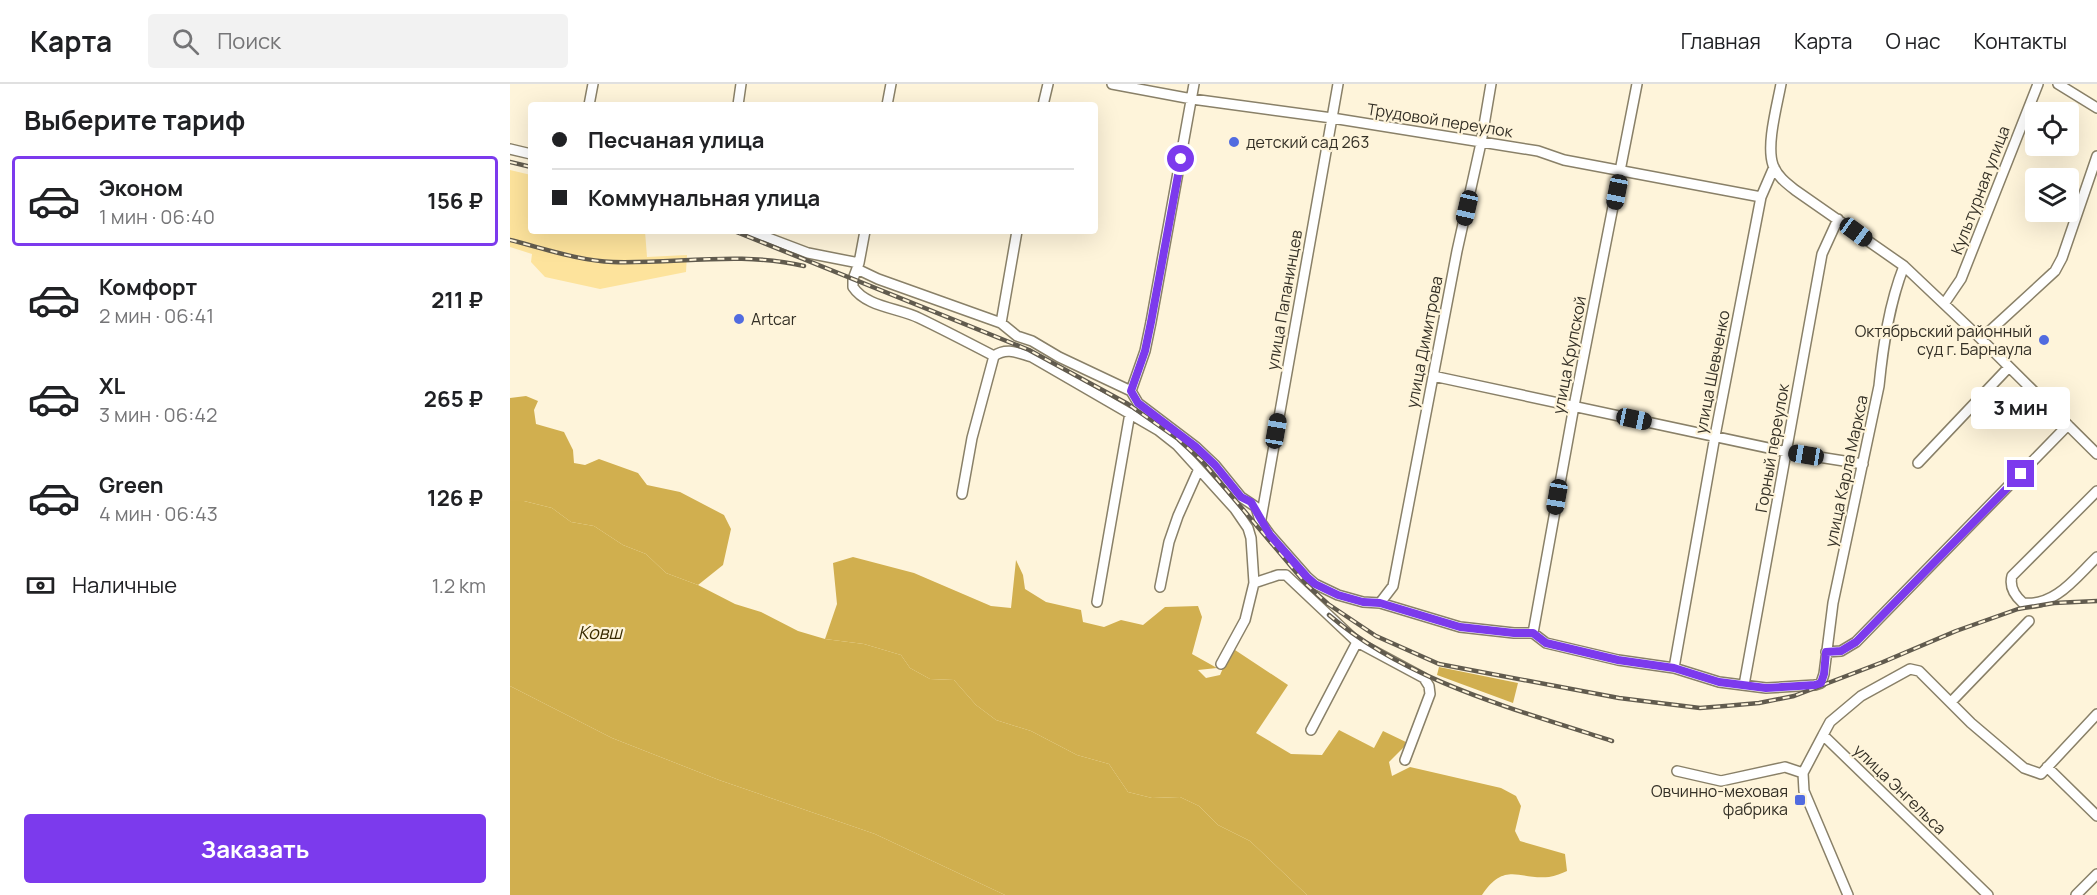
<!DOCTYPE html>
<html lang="ru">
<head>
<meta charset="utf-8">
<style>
	body { margin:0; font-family:Manrope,sans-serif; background:#f2f2f2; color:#202124; height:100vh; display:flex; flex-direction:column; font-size:22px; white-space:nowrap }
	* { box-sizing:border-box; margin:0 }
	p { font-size:20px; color:#757577 }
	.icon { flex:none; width:33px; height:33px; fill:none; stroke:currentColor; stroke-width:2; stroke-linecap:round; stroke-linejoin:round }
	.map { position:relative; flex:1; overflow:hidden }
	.panel { display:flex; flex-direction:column; background:#fff; width:510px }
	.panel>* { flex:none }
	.hud { position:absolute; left:18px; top:18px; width:570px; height:132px; border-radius:6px; box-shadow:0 6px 24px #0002; display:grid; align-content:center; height:132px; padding:0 24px; background:#fff }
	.controls { position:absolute; left:1515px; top:18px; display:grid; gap:12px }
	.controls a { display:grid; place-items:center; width:54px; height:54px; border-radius:6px; background:#fff; box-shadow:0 6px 24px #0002; font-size:30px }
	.end { position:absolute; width:27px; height:27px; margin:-14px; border:8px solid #7c3aed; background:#fff; box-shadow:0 0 0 3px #fff }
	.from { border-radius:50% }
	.bubble { position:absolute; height:42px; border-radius:6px; background:#fff; box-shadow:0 6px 24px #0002; font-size:20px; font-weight:700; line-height:42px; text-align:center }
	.car { position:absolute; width:18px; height:36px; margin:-18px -9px; border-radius:8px; box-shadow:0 0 4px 2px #0007; background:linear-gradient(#222 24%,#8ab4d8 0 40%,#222 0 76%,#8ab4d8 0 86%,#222 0) }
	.hud b { display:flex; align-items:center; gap:21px; height:57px; font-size:22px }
	.hud b+b { border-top:2px solid #e0e0e0 }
	.hud i { width:15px; height:15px; background:#202124 }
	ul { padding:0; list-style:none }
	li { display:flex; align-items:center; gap:18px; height:90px; margin:0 12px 9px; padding:0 12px; border:3px solid transparent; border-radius:6px }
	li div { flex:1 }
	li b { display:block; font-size:22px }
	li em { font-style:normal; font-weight:700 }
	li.active { border-color:#7c3aed }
	li>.icon { width:54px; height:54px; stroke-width:1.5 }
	h2 { padding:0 24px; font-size:27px; line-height:72px }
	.pay { display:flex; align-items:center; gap:15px; height:66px; padding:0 24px; font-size:22px }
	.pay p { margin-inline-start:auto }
	.action { display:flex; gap:12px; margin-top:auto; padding:12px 24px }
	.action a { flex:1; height:69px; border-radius:6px; background:#7c3aed; color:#fff; font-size:24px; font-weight:700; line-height:69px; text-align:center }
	header { display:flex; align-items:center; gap:36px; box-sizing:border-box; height:84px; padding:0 30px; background:#fff; border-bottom:2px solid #e0e0e0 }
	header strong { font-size:28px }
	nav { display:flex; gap:33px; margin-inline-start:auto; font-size:21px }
	.search { width:420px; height:54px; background:#f2f2f2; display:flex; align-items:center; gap:15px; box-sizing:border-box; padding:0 21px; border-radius:6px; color:#757577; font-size:22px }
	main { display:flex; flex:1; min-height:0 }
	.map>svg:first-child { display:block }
	.green { fill:#fde39c }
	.forest { fill:#d1af4f }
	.water { fill:#d0af4e }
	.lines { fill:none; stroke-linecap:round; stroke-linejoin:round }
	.minor-casing { stroke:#898068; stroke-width:12 }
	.minor { stroke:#fff; stroke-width:9 }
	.rail-casing { stroke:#615b4e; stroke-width:4.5 }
	.rail { stroke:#fef4da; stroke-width:2; stroke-dasharray:7; stroke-linecap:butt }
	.route { stroke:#7c3aed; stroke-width:8 }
	.poi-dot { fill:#516be0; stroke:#fef4da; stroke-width:2 }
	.labels { text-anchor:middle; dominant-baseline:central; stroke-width:4.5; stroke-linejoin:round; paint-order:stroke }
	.street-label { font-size:16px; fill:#343026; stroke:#fef4da }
	.poi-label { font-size:16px; fill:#343026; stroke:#fef4da; text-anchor:start }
	.water-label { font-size:18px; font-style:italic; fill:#382a00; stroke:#fef4da }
</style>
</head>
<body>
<header>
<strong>Карта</strong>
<div class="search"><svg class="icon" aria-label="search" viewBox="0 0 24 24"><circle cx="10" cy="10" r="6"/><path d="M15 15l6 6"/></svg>Поиск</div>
<nav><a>Главная</a><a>Карта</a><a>О нас</a><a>Контакты</a></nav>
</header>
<main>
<section class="panel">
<h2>Выберите тариф</h2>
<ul>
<li class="active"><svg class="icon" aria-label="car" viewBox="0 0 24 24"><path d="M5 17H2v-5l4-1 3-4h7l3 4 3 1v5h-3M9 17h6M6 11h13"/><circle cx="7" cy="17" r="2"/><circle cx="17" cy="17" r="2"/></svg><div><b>Эконом</b><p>1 мин · 06:40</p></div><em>156 ₽</em></li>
<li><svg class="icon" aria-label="car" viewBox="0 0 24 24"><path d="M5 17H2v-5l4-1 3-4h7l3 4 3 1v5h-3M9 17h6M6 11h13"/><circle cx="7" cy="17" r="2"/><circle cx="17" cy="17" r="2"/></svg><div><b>Комфорт</b><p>2 мин · 06:41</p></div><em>211 ₽</em></li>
<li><svg class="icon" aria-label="car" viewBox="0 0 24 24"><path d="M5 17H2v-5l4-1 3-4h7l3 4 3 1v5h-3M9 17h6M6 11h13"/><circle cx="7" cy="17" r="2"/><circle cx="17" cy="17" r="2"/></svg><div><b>XL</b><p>3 мин · 06:42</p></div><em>265 ₽</em></li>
<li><svg class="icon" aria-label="car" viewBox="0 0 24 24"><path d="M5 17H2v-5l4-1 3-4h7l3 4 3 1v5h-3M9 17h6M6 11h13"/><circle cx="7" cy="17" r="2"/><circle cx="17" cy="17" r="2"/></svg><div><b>Green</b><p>4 мин · 06:43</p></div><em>126 ₽</em></li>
</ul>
<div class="pay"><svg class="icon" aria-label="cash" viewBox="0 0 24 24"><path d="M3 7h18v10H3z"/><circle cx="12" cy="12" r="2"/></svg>Наличные<p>1.2 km</p></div>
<div class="action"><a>Заказать</a></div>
</section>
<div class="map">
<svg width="1587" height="811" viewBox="0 0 1587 811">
	<rect width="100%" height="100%" fill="#fef4da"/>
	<path class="green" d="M0 86 21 91V147H135L137 173 177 171 176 188 90 205 35 193 21 178 22 170 0 163Z"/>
	<path class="forest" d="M16 312 28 317 24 326 26 340 54 348 63 366 64 379 75 381 89 375 128 389 137 401 170 408 214 431 221 445 213 481 188 501 156 489 136 470 113 461 84 442 61 438 42 424 14 417H0V314Z
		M343 473 404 489 481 522 501 524 506 476 513 491 515 505 536 518 571 526 573 538 594 543 611 536 633 541 655 523 688 522 692 533 682 570 707 584 688 586 696 594 710 591 722 564 778 601 746 649 781 670 812 671 829 646 864 664 873 647 898 659 879 678 882 692 900 683 991 704 1006 712 1011 722 1005 747 1010 757 1055 770 1057 787C1052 789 1045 792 1039 793 1009 796 995 777 972 811H797L740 757 708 741 689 722 670 713 642 714 618 708 599 680 567 671 521 647 486 636 466 621 444 596 420 595 400 584 391 571 354 560 315 555 327 520 323 479Z
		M929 583 1008 599 1003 619 927 591Z
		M0 602 102 654 209 696 365 750 495 811H0Z"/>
	<path class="water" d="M0 417H14L42 424 61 438 84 442 113 461 136 470 156 489 188 501 225 520 251 528 288 547 315 555 354 560 391 571 400 584 420 595 444 596 466 621 486 636 521 647 567 671 599 680 618 708 642 714 670 713 689 722 708 741 740 757 797 811H495L365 750 209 696 102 654 0 602Z"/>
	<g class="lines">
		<defs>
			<path id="minor" d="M602 0 682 15 822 34 1028 67 1054 76 1251 113
				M1271 0C1267 22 1256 61 1263 81 1267 92 1276 99 1285 106L1394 182 1471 255 1587 370
				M1548 0 1587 24
				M79 21 83 0
				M228 21 231 0
				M377 21 381 0
				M533 21 538 0
				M0 65 21 70
				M240 147 298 169 349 179
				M355 147 349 179 343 195V203C356 223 389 224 409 234 434 246 459 259 484 272
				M347 185 368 195 491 239 507 252 522 257 549 273 621 307
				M1434 220 1451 195 1528 0
				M491 239 507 147
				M1471 255 1545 187 1552 174 1587 72
				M484 272C497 263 508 269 522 273L648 346 667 361 725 425 738 444 741 454 744 499 768 491H776L847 558 914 594 919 602 920 610 895 676
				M923 292 1277 368 1353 380
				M621 307 628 319 686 363 705 381 731 413 746 423 750 437 760 451 797 493 805 500 828 511 853 518 870 519 950 543 1004 549H1023L1036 559 1108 576 1164 584 1209 598 1256 604 1305 601 1311 599 1314 590 1323 519 1369 302C1373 262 1379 220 1394 182
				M621 307 635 267 641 238 684 0
				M1408 379 1499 283
				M1587 407 1502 492C1499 503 1505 512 1513 519 1545 523 1566 493 1587 473
				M452 410 462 354 484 272
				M751 435 828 0
				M650 503 659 458 668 432 688 387
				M587 518 620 329
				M870 519 883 502 947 167 971 59 981 0
				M1023 549 1064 322 1127 0
				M1316 568 1331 567 1346 558 1558 341
				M711 580 735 536 744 499
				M1164 584 1205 352 1251 113 1264 83
				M1234 601 1312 170 1328 135
				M1441 618 1519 537
				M801 646 847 558
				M1313 651 1320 638 1351 612 1400 585 1409 587 1461 639 1514 684 1531 690 1587 630
				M1537 683 1587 732
				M1167 687 1211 697 1275 683 1293 689
				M1293 689 1313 651 1478 811
				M1293 689 1294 707 1338 811
				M1566 811 1587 790"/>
		</defs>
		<use href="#minor" class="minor-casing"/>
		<use href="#minor" class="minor"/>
		<defs>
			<path id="rail" d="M0 78 21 83
				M224 147 519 266 618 320 668 355 692 377 797 501 818 520 866 552 929 580 1109 614 1190 624 1215 622 1249 619 1284 612 1373 578 1446 547 1508 525 1544 519 1587 517
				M0 156C32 164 70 177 103 178 166 180 231 167 294 182
				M819 531C898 598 1005 625 1102 657"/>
		</defs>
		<use href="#rail" class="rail-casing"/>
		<use href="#rail" class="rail"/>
	</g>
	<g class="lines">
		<path class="route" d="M671 75 641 238 635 267 621 307 628 319 686 363 705 381 731 413 741 418 760 451 797 493 805 500 828 511 853 518 870 519 950 543 1004 549H1023L1036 559 1108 576 1164 584 1209 598 1256 604 1305 601 1311 599 1314 590 1316 568 1331 567 1346 558 1511 390"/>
	</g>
	<g class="poi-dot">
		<circle cx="724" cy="58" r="6"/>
		<circle cx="229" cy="235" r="6"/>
		<circle cx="1534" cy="256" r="6"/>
		<rect x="1284" y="710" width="12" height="12" rx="3"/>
	</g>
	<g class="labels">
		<g class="street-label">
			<text transform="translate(930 36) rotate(9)">Трудовой переулок</text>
			<text transform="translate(1470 106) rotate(-69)">Культурная улица</text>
			<text transform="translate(774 216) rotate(-80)">улица Папанинцев</text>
			<text transform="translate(914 258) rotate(-79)">улица Димитрова</text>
			<text transform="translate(1059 271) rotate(-79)">улица Крупской</text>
			<text transform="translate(1202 288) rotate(-79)">улица Шевченко</text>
			<text transform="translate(1262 364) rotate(-80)">Горный переулок</text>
			<text transform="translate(1336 387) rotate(-78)">улица Карла Маркса</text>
			<text transform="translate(1390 705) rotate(44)">улица Энгельса</text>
		</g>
		<g class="poi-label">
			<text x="736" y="58">детский сад 263</text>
			<text x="241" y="235">Artcar</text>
			<text x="1522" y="247" text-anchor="end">Октябрьский районный<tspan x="1522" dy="18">суд г. Барнаула</tspan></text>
			<text x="1278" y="707" text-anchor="end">Овчинно-меховая<tspan x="1278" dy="18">фабрика</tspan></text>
		</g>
		<g class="water-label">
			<text x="90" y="548">Ковш</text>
		</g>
	</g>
</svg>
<div class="controls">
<a><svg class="icon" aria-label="locate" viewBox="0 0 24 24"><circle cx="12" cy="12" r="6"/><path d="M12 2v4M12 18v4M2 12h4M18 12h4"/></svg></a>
<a><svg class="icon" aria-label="layers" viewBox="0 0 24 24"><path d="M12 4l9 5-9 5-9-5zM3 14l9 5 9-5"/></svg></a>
</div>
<i class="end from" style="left:671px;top:75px"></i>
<i class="end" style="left:1511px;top:390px"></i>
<div class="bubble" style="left:1461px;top:303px;width:99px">3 мин</div>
<i class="car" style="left:1107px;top:108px;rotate:191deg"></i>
<i class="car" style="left:957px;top:124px;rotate:193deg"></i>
<i class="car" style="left:1346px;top:148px;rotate:126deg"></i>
<i class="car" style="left:1124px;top:335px;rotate:102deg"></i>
<i class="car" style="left:766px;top:347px;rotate:10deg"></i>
<i class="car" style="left:1296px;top:371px;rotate:279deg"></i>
<i class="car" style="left:1047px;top:413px;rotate:190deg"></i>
<div class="hud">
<b><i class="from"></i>Песчаная улица</b>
<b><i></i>Коммунальная улица</b>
</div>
</div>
</main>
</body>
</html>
